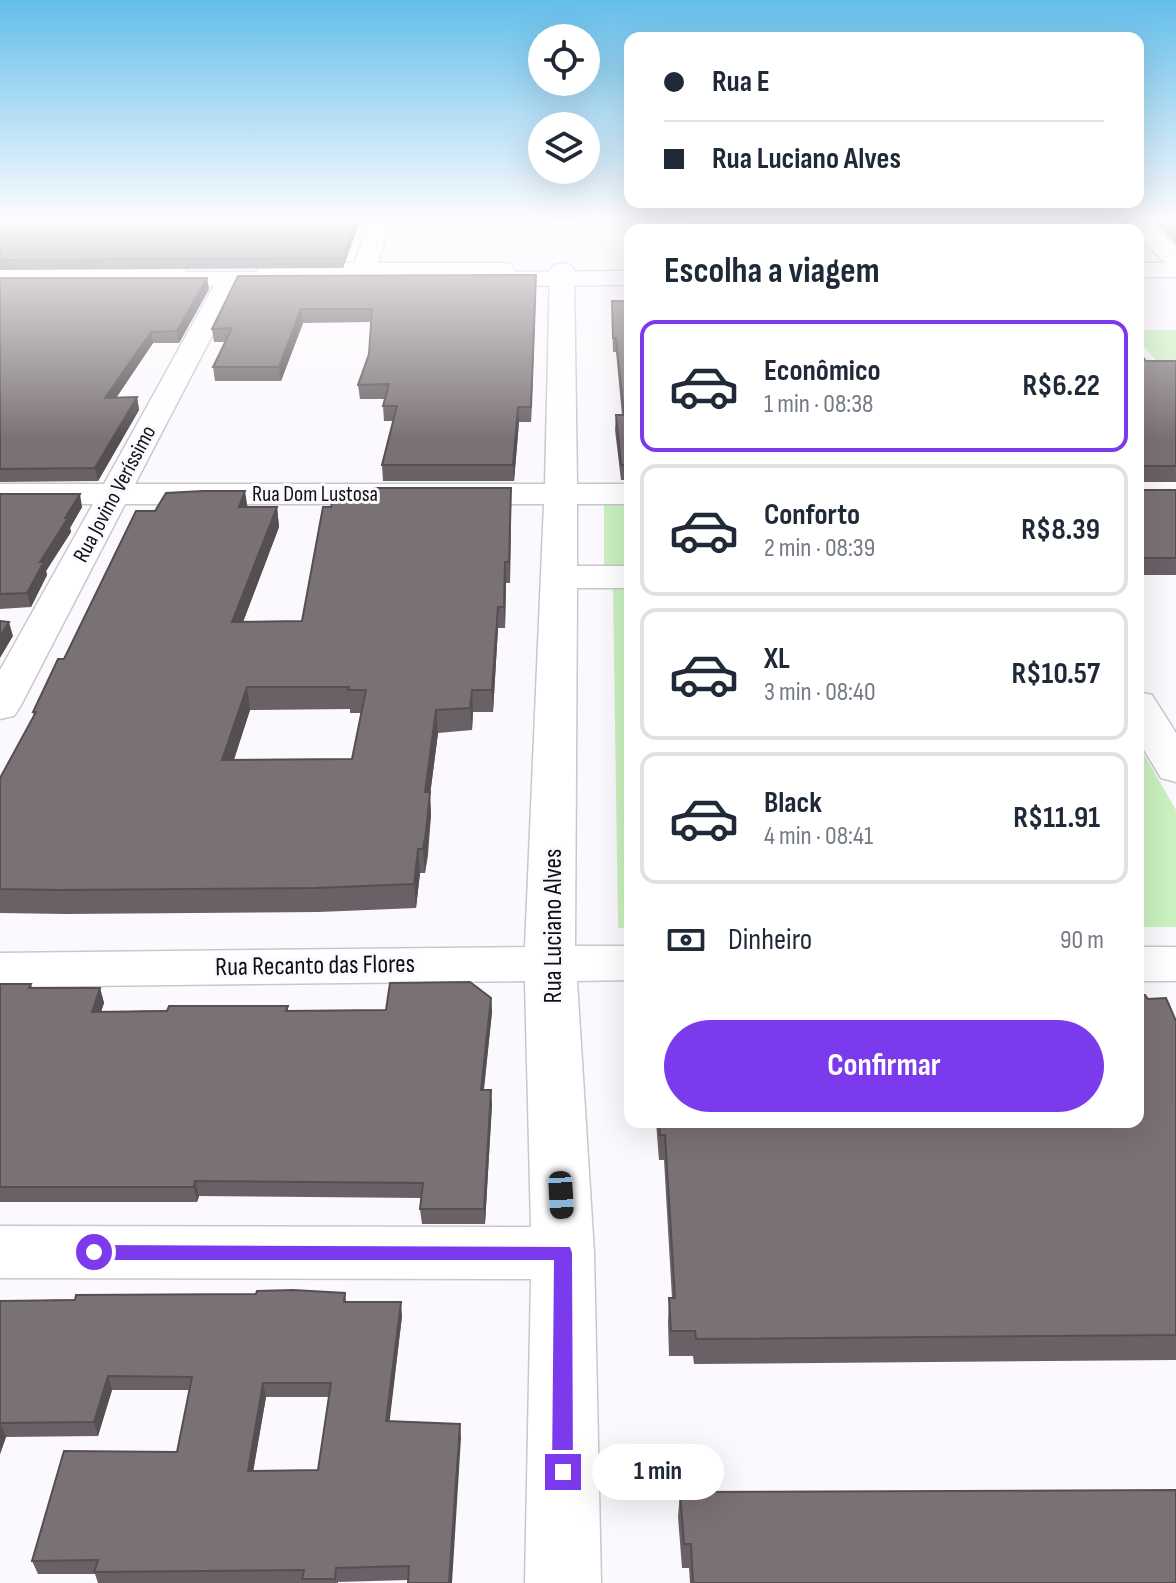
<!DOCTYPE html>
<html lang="pt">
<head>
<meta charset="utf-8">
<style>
	body { margin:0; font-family:"Sofia Sans Condensed",sans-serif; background:#f2f2f3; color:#1f2937; height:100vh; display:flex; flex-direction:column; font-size:30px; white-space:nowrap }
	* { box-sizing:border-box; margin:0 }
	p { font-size:26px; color:#747a83 }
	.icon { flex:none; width:44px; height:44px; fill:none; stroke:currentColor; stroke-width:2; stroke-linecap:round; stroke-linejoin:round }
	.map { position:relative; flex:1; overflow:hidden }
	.side { position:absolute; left:624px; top:224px; width:520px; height:904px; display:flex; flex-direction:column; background:#fff; border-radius:16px; box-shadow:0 8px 32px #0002 }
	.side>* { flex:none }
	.hud { position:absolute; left:624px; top:32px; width:520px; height:176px; border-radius:16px; box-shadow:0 8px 32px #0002; display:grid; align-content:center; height:176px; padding:0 40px; background:#fff }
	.controls { position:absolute; left:528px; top:24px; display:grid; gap:16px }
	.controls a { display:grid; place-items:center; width:72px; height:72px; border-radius:50%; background:#fff; box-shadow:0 8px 32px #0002; font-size:40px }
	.end { position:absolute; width:36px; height:36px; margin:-18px; border:10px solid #7c3aed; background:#fff; box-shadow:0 0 0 4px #fff }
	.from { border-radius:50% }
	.bubble { position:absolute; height:56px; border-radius:28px; background:#fff; box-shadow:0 8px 32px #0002; font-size:26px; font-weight:700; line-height:56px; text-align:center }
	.car { position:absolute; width:24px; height:48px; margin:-24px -12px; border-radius:10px; box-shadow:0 0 6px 2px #0007; background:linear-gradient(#222 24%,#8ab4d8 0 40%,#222 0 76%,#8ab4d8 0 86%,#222 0) }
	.hud b { display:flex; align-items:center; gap:28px; height:76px; font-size:30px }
	.hud b+b { border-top:2px solid #e0e1e3 }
	.hud i { width:20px; height:20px; background:#1f2937 }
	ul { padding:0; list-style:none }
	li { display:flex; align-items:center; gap:24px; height:132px; margin:0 16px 12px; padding:0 24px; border:4px solid #e0e1e3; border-radius:16px }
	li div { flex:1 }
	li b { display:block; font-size:30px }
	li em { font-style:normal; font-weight:700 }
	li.current { border-color:#7c3aed }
	li>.icon { width:72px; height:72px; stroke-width:1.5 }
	h2 { padding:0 40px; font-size:36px; line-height:96px }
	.pay { display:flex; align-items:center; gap:20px; height:88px; padding:0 40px; font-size:30px }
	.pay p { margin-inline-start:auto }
	.action { display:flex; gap:16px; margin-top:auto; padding:16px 40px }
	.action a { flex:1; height:92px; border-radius:48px; background:#7c3aed; color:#fff; font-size:32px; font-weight:700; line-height:92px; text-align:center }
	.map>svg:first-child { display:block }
	.green { fill:#caf1bf }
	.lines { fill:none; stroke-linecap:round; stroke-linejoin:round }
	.minor-casing { stroke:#cac6cf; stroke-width:3 }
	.major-casing { stroke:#cac6cf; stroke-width:3 }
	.minor { fill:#fff; fill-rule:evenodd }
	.major { fill:#fff; fill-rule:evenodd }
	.wall { fill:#696165; fill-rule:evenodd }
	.shaded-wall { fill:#554f52 }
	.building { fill:#7a7175; stroke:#554f52; stroke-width:2; fill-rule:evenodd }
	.route { fill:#7c3aed }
	.labels { text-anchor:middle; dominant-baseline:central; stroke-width:6; stroke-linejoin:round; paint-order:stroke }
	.far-street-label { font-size:22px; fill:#100e11; stroke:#fcf9fe }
	.street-label { font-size:26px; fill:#100e11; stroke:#fcf9fe }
</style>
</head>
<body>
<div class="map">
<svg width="1176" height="1583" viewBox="0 0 1176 1583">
	<rect width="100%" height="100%" fill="#fcf9fe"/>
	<path class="green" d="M1138 330H1176V368H1163L1138 340Z
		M604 502H630V571H604Z
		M613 587H630V928H618Z
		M1138 744 1176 810V927H1138Z"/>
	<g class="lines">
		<defs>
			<path id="minor" d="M370 218H391L376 270 372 275H356L352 270Z
				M1122 218H1145L1176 248V268L1168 266 1138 236V230H1132Z
				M562 263 570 265 574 270 577 484H630V504H577V566H630V588H577L575 946H630V980L577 981 594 1253 601 1583H525L531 1279 0 1278V1226L531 1227 525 981 0 987V953L525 947 544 504H125L20 707 14 716 0 719V670L93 504H0V484H104L217 280 221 275H237L241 280 135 484H545L550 270 554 265Z
				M1138 692 1152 695 1176 733V782L1161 778 1138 740Z
				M1138 947H1176V981H1138Z"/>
			<path id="major" d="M0 263H176L184 265 186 272H258L260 265 268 263H504L512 265 515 272 630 271V285L474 286 466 284 464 277H308L306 284 298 286H146L138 284 136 277H0Z
				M1138 263H1176V277H1138Z"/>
		</defs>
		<use href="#minor" class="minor-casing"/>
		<use href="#major" class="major-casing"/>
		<use href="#minor" class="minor"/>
		<use href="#major" class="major"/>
	</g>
	<path class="wall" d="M0 218H360V221L343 268 0 270Z
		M693 218H1068L1078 230H696Z
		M1117 218H1129L1127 229Z
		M1150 218H1176V244Z
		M536 275 531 422H519L514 481H383L382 465 393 421H384L383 406 385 399H360L358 385 369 354 371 322 303 323 281 381H215L213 367 225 342H214L212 329 238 276Z
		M0 278 209 289 179 343H153L116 398 137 397 139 410 98 481 0 482Z
		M630 301V480H621L615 430 616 415H622L616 352H613L612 314Z
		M1138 351 1146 361H1176V482H1140V490H1176V575H1138Z
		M0 494 82 507 70 528 71 532 46 571 47 575 31 607 0 609Z
		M248 507H277L279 527 243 622 302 621 511 507 510 583H506L505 628H498L493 712H473L472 730 438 733 430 795 431 815 428 856 425 873H420L416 908 319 912 66 914 0 913V778L34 717 33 712 64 659 155 511ZM350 709V713H361L352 759 234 760 250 710Z
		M0 984H31L32 988H100L104 1003 101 1012 288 1006V1011L386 1010 491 998 492 1012 484 1090 492 1104 485 1224H422L420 1209 421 1198 199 1196 197 1202H0Z
		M1148 999 1176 1021V1360L694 1364 693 1356H669L668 1323 669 1298H672L664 1160H659L656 1122H1138Z
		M345 1293 346 1302 402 1316 389 1422 461 1438 408 1580 338 1582V1583H98L95 1574H38L32 1561 177 1452 189 1390H112L98 1436 6 1437 0 1454V1301ZM266 1397H329L318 1470 253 1471Z
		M680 1492 1176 1583H690L689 1568H682L678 1517Z"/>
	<path class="shaded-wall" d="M356 218H360V221L343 268V258Z
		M536 275V288L531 422V407Z
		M207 278 209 289 179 343 177 331Z
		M301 309 303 323 281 381 279 367Z
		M151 332 153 343 108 410 105 398Z
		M137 397 139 410 98 481 95 468Z
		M518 407 519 422 514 481 513 465Z
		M511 488V507L510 583 509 562Z
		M245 491 248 510 239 507Z
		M80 494 82 507 70 528 71 532 46 571 47 575 31 607 27 593 40 562Z
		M277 507 279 527 235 643 232 622Z
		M505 562 506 583 505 628 504 607Z
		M498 607V628L493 712 492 690Z
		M9 622 13 636 0 658V637Z
		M247 687 250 710 226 783 222 760Z
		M472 690 473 712 472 730 470 708Z
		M436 710 438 733 430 795 431 815 425 873 423 849 425 792Z
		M418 849 420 873 416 908 414 884Z
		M100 988 104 1003 96 1026 92 1012Z
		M491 998 492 1012 482 1104 481 1090Z
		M491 1090 492 1104 485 1224 484 1209Z
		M195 1181 199 1196 197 1202 194 1187Z
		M401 1302 402 1316 388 1435 386 1421Z
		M108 1376 112 1390 98 1436 94 1422Z
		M263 1383 266 1397 251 1484 248 1471Z
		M0 1423 6 1437 0 1454Z
		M460 1424 461 1438 452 1583H449Z"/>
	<path class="building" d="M0 218H356L343 258 0 260Z
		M696 218H1068L1078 230H698Z
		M1165 218H1176V229Z
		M536 275 531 407H518L513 465H382L397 406H383L389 384 358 385 369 354 372 309H301L279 367H213L232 328 212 329 238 276Z
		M0 278H207L177 331 151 332 105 398 137 397 95 468 0 469Z
		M612 301H630V464L621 465 616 415H624L616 338H613Z
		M1138 351 1146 361H1176V466H1139L1140 490H1176V558H1138Z
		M375 488H511L509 562H505L504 607H498L492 690H472L470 708 436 710 425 792H430L426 832 423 849H418L414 884 316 888 60 890 0 889V778L36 712H33L58 659H64L136 511H155L166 493 203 491H245L239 507H277L232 622 302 621 323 507H331L333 499 372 498ZM247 687H349L348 690H366L352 759 222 760Z
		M0 494H80L65 518H68L40 562H44L27 593 0 594Z
		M0 621 9 622 0 637Z
		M470 982 491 998 481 1090H491L484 1209H420L423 1183 195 1181 194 1187H0V984H31L29 988H100L92 1012 167 1011 169 1006H288L286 1011 386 1010 390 983Z
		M1138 995H1145L1148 999 1166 998 1176 1021V1335L696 1339 695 1331H671L669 1298H675L665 1135H660L659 1122H1138Z
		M293 1290 345 1293 344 1302H401L386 1421 460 1424 449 1583H408L409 1566 336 1568 335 1579H302L304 1570 94 1572 98 1560 32 1561 64 1451 177 1452 192 1377 108 1376 94 1422 0 1423V1301L75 1300 76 1295 256 1294 257 1291ZM263 1383H331L318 1470 248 1471Z
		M1176 1490V1583H693L691 1544H684L680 1492Z"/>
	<linearGradient id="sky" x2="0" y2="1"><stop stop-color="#63beea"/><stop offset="0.5" stop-color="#fefcff"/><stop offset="1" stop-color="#fefcff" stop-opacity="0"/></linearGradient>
	<rect width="1176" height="440" fill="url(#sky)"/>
	<path class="route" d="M94 1245 570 1247 572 1253 573 1472 570 1479 563 1482 555 1479 552 1472 554 1260H94L87 1258 85 1252 87 1247Z"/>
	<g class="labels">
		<g class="far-street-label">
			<text transform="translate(115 494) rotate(-62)">Rua Jovino Veríssimo</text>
			<text x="315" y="494">Rua Dom Lustosa</text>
		</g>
		<g class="street-label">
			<text transform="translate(553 926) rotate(-90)">Rua Luciano Alves</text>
			<text transform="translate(315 966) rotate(-1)">Rua Recanto das Flores</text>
		</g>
	</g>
</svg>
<div class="controls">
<a><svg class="icon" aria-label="locate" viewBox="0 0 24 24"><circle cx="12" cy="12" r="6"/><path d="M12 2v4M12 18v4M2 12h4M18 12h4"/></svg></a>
<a><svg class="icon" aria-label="layers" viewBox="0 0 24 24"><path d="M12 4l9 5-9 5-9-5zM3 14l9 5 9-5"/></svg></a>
</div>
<i class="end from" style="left:94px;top:1252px"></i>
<i class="end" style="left:563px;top:1472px"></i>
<div class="bubble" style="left:592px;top:1444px;width:132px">1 min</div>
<i class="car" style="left:561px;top:1195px;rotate:177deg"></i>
<div class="hud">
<b><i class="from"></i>Rua E</b>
<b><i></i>Rua Luciano Alves</b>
</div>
<section class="side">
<h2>Escolha a viagem</h2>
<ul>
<li class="current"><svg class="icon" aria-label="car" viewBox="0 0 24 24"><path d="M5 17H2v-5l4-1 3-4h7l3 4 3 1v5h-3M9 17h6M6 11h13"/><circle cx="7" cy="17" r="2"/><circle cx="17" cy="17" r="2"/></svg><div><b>Econômico</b><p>1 min · 08:38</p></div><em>R$6.22</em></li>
<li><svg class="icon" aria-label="car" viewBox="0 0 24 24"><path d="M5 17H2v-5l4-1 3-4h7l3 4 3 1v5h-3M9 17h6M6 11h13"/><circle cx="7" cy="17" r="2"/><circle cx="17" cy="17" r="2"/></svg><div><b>Conforto</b><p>2 min · 08:39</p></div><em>R$8.39</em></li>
<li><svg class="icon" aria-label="car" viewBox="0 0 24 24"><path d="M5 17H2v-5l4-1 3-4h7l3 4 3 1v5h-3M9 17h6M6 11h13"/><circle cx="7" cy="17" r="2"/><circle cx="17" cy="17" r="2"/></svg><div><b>XL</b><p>3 min · 08:40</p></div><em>R$10.57</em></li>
<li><svg class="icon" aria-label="car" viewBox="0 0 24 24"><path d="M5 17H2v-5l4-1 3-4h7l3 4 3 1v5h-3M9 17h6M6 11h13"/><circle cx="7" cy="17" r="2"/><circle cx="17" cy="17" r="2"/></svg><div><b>Black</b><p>4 min · 08:41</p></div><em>R$11.91</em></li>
</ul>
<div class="pay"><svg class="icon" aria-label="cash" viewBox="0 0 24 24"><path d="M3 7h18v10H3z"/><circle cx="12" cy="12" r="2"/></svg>Dinheiro<p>90 m</p></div>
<div class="action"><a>Confirmar</a></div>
</section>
</div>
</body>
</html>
